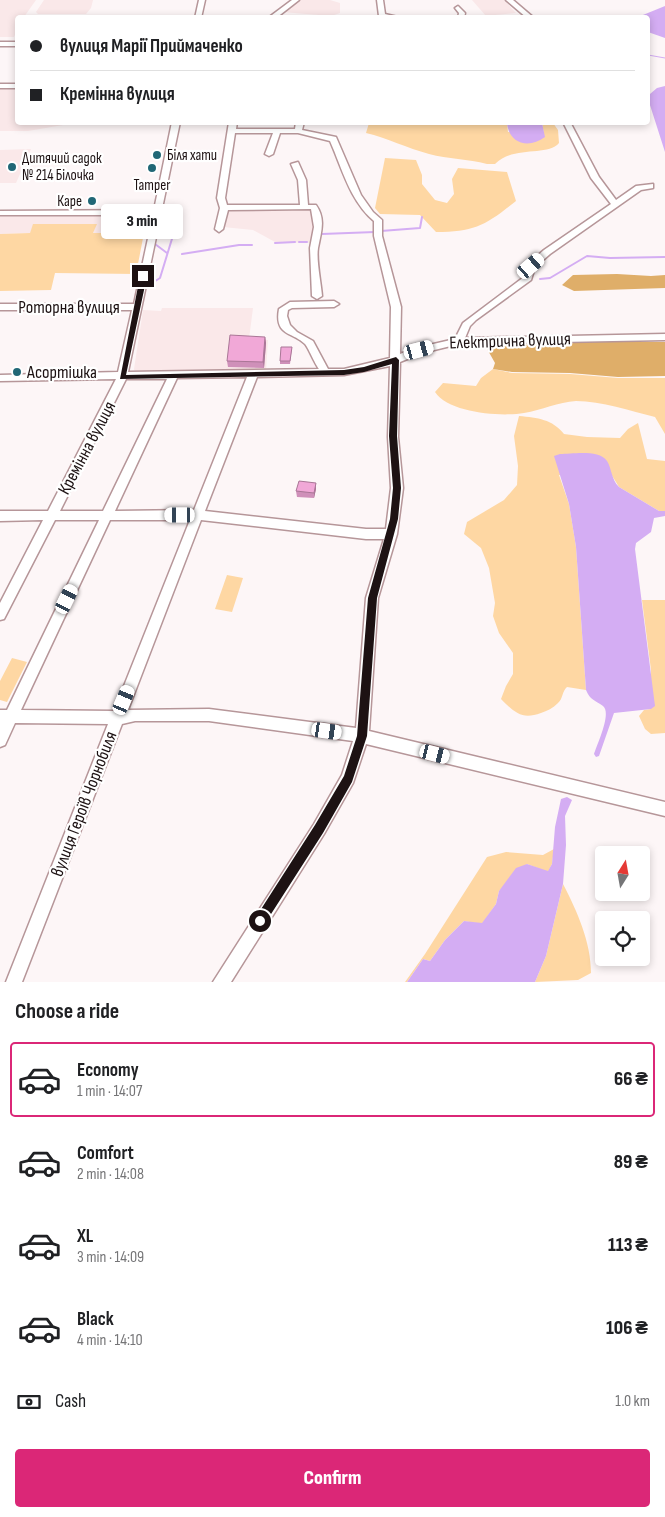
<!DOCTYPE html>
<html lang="en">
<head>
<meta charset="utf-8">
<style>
	body { margin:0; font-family:"Sofia Sans Condensed",sans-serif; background:#f2f2f2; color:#202124; height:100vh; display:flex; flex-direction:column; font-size:19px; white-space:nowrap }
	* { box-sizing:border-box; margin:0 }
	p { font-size:16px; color:#757577 }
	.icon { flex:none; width:28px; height:28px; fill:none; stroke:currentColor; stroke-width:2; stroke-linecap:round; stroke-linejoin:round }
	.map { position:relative; height:982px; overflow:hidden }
	.panel { display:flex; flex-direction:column; background:#fff; flex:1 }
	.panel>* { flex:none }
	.hud { position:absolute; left:15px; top:15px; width:635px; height:110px; border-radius:5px; box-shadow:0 2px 8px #0003; display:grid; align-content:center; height:110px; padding:0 15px; background:#fff }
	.needle { width:32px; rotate:11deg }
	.buttons { position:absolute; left:595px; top:846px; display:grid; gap:10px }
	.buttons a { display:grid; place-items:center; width:55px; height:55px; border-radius:5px; background:#fff; box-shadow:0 2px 8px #0003; font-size:25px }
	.end { position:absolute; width:22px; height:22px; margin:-11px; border:6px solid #1d1213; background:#fff; box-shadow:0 0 0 2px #fff }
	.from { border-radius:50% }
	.bubble { position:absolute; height:35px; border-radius:5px; background:#fff; box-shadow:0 2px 8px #0003; font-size:16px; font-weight:800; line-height:35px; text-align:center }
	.car { position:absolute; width:15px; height:30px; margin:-15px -8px; border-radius:6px; box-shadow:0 0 4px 1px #0007; background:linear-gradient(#fff 24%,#345 0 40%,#fff 0 76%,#345 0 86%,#fff 0) }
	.hud b { display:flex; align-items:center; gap:18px; height:48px; font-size:19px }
	.hud b+b { border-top:1px solid #e0e0e0 }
	.hud i { width:12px; height:12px; background:#202124 }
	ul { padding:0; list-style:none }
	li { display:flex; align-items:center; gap:15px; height:75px; margin:0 10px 8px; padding:0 5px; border:2px solid transparent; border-radius:5px }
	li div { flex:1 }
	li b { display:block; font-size:19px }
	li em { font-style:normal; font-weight:800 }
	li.current { border-color:#db2777 }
	li>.icon { width:45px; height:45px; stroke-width:1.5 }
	h2 { padding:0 15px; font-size:22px; line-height:60px }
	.pay { display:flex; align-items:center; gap:12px; height:55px; padding:0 15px; font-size:19px }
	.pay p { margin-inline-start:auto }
	.action { display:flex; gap:10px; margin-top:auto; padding:10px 15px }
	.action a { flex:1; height:58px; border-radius:5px; background:#db2777; color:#fff; font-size:20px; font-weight:800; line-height:58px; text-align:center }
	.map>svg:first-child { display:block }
	.built { fill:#fae8e9 }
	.green { fill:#fed7a3 }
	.forest { fill:#dfae69 }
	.water { fill:#d4adf3 }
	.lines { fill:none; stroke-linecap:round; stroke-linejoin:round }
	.stream-far1 { stroke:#d4adf3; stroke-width:1 }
	.stream { stroke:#d4adf3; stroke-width:2 }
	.minor-casing { stroke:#b69699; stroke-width:3 }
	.minor { fill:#fff; fill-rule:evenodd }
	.wall { fill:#cf90b9 }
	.shaded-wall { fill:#a97696 }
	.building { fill:#f1a8d7; stroke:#a97696 }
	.route { fill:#1d1213 }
	.poi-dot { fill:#216776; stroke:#fff; stroke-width:2 }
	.labels { text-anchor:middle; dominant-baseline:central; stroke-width:4.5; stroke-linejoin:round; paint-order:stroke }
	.far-poi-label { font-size:15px; fill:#1d1213; stroke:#fff; text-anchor:start }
	.street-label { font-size:18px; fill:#1d1213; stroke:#fff }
	.poi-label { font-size:18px; fill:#1d1213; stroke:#fff; text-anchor:start }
</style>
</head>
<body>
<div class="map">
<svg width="665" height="982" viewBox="0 0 665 982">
	<rect width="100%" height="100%" fill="#fdf6f7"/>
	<path class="built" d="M0 0H36L24 17 18 18 17 30 14 37H0Z
		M44 0H93L91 8 86 14H38L36 12Z
		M298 0H330L340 3V13L331 16 282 12Z
		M472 0H504L516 13 486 16Z
		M17 88 18 122 75 123 28 131H0V89Z
		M31 149 16 183H0V150Z
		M226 209H314V243L275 242 253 230 223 227Z
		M113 213 109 229 115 230V233H93L96 224H34L30 233 0 234V214Z
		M162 308H253L249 339 268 340 266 371 135 374 134 369 143 310 161 311Z"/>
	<path class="green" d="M369 123H507L508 132 544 134 542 123H553L558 130 559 143C547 157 514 145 495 164H487C468 159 448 159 429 154 407 148 387 138 366 133Z
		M385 158 416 160 422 175V184L435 200 447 203 454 194 452 179 458 168 507 172 516 201C486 225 475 232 436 232L420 215 380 214 375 208Z
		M33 224H97L93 233H144L136 274 55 273 51 290 0 291V234L30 233Z
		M493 369 512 373 570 374 618 378H665V434L655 417C630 411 602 401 576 401 558 402 542 410 524 413 501 417 449 413 435 392L443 383 476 386 481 378Z
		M519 416C538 418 552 419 564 434L587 437 620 438 628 429 638 423 647 459 665 461V511H659L619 487 611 474 559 475 569 504 576 547 586 690 567 687C562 691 563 699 558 703 553 708 547 711 541 713 522 720 515 713 501 699L506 686 513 674V653L499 633 493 616 495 603 489 568 481 548 464 534 467 522 504 500 517 485 518 466 514 436Z
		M227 575 243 578 232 612 215 609Z
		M642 600H665V733L651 734 645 729 639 716 644 710 651 709V670Z
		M12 658 27 662 7 702 0 700V681Z
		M554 849 552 864 548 872 527 864 499 891 496 904 482 924 464 921 445 940 430 961 423 959 407 982H405L425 954 487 857 506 852 543 855Z
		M563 884C577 911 591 942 591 973L578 980 535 982 546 956Z"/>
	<path class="forest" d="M617 274 651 276 665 275V288L574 291 562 285 573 275Z
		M494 340 665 342V376L618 377 570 373 512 372 493 369 495 363 486 347Z"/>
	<path class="water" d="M665 6V38L648 32V18L638 17Z
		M665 86V152L649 102 650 94 657 88Z
		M507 123H542L545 137C529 149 509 144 507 123Z
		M560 454C572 454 599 449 607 461 612 469 611 479 619 487L659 511H665V516L654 518 651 532 636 543 635 549 655 706 651 709 614 713 599 756 596 757 594 754C597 744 612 713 603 706 595 700 590 700 586 690L576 547 569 504 554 456Z
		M567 797 572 800 565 816 566 845 563 884 546 956 535 982H407L423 959 430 961 445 940 464 921 482 923 496 904 499 891 516 868 527 864 548 871 552 864 555 827 561 799Z"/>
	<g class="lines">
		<path class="stream-far1" d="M648 55 665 58"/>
		<path class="stream" d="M177 224 179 217
			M381 231 420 228 422 217
			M322 234 375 232
			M299 242H307
			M275 243 295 242
			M155 244 167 253
			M182 254 239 245H252
			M540 279 550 278 587 256 610 258 665 257
			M149 285 160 278 175 229"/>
		<defs>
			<path id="minor" d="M199 0H205L201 18H195Z
				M292 0H299L276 18H268Z
				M377 0H383L385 14 402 18H377L379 16Z
				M506 0H513L534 18H527Z
				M458 6 465 13 464 18H458L459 13 455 8Z
				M0 42H18V46H0Z
				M0 84H18V88H0Z
				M172 122H180L128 372 319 369C315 364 308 347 305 344 293 332 274 336 279 309L290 302 334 301 339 304 334 307 292 308 288 310 287 316 290 325 297 332 313 341 328 369H344L390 358 391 307 374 236V221C350 201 342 168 330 141L298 133H280L273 154 269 156 265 154 273 133H235L225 198 227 205H300L298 180 291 164 298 162 306 180 308 205H316C326 219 321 232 318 248 316 260 321 283 322 296L317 299 312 296 310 248 314 227 311 209 228 210 223 229 219 232 215 229 220 208 217 198 229 122H237L236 129H295L296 122H304L302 130 336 137 361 195 373 212 382 220V236L401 307 400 354 416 348 455 339 463 323 524 277 528 264 544 250 611 204 591 178 563 122H570L599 177 616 200 636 186 653 184V188L641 190 550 254 535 267 531 280 476 320 470 326 465 338 665 334V340L459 344 422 353 400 362 398 437 403 488 397 534 378 598 369 731 665 802V816L366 744 353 783 324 834 231 982H213L314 824 342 775 353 741 209 721H135L122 724 22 982H6L108 724 15 723 5 745 0 747V710H7L99 520H55L4 619 0 620V603L43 520 0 521V511H48L116 379 0 381V375L118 372 132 310H0V304H134L153 215H0V211L154 210ZM390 366 388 437 391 488 386 529H366L205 511 257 377 344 375ZM247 377 194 510 115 511 177 378ZM126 379H167L103 511H60ZM110 520H190L114 711 21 710ZM201 520 366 539H384L366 598 356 728 209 709 128 710Z"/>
		</defs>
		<use href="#minor" class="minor-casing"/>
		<use href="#minor" class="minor"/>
	</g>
	<path class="wall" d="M134 217 133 219 148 222 145 233H115V230H110L109 227Z
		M265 337 266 343 264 368 228 367 227 361Z
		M292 347 290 364H280V361Z
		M316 483V489L314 498 297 497 296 491Z"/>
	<path class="shaded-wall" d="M147 219 148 222 145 233V230Z
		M265 337 266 343 264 368 263 362Z
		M316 483V489L314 498V493Z"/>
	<path class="building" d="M111 214H133L132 219H147L145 230H115L116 227H109Z
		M230 335 265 337 263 362 227 361Z
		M281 347H292L290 361H280Z
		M299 481 316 483 314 493 296 491Z"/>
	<path class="route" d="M143 274 147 276 126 375 344 370 364 367 396 357 399 360 397 436 401 488 398 519 377 598 367 736 352 782 323 833 264 925 260 927 256 925 254 921 256 917 315 825 344 776 357 736 368 598 390 519 393 488 389 436 392 364 364 372 344 375 120 379 140 276Z"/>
	<g class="poi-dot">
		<circle cx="157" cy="155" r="5"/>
		<circle cx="12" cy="167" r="5"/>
		<circle cx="152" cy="168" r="5"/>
		<circle cx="92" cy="201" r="5"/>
		<circle cx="17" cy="372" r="5"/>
	</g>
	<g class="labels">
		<g class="far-poi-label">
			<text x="167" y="155">Біля хати</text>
			<text x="22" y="158">Дитячий садок<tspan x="22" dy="17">№ 214 Білочка</tspan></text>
			<text x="152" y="185" text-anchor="middle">Tamper</text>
			<text x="82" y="201" text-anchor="end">Каре</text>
		</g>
		<g class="street-label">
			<text x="69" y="307">Роторна вулиця</text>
			<text transform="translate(510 341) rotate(-2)">Електрична вулиця</text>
			<text transform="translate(87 448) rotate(-62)">Кремінна вулиця</text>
			<text transform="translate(84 804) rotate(-69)">вулиця Героїв Чорнобиля</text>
		</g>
		<g class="poi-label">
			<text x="27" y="372">Асортішка</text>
		</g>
	</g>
</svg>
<div class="buttons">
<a><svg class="needle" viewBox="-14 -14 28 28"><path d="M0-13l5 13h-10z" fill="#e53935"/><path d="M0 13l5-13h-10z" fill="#757577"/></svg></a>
<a><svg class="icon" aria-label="locate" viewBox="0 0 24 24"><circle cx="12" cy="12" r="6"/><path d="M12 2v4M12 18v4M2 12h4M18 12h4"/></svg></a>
</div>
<i class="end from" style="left:260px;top:921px"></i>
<i class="end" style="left:143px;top:276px"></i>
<div class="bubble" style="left:101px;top:204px;width:82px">3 min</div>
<i class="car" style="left:531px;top:266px;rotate:49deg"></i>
<i class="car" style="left:419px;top:350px;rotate:75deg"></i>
<i class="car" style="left:180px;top:515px;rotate:270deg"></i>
<i class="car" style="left:67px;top:599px;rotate:26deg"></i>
<i class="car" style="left:124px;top:700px;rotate:23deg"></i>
<i class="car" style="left:327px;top:731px;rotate:98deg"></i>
<i class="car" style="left:435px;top:754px;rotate:104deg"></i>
<div class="hud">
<b><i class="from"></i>вулиця Марії Приймаченко</b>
<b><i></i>Кремінна вулиця</b>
</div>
</div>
<section class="panel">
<h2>Choose a ride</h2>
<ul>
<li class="current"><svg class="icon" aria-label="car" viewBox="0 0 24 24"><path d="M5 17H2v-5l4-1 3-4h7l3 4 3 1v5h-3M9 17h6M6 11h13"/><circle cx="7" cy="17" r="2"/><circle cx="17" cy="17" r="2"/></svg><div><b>Economy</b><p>1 min · 14:07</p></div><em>66 ₴</em></li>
<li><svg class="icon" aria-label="car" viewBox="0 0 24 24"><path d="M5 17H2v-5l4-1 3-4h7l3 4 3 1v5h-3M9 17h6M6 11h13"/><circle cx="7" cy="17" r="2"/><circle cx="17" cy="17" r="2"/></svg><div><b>Comfort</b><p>2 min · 14:08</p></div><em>89 ₴</em></li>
<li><svg class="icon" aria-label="car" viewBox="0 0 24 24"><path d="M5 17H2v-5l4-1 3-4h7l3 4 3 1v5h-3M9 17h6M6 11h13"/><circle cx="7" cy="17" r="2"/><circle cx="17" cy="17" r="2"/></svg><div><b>XL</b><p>3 min · 14:09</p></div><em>113 ₴</em></li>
<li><svg class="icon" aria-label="car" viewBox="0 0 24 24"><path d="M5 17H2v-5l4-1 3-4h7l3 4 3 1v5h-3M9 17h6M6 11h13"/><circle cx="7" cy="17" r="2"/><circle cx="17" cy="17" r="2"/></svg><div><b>Black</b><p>4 min · 14:10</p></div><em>106 ₴</em></li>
</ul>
<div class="pay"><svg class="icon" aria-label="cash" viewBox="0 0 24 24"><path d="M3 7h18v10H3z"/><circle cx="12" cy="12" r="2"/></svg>Cash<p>1.0 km</p></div>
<div class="action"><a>Confirm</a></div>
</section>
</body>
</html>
